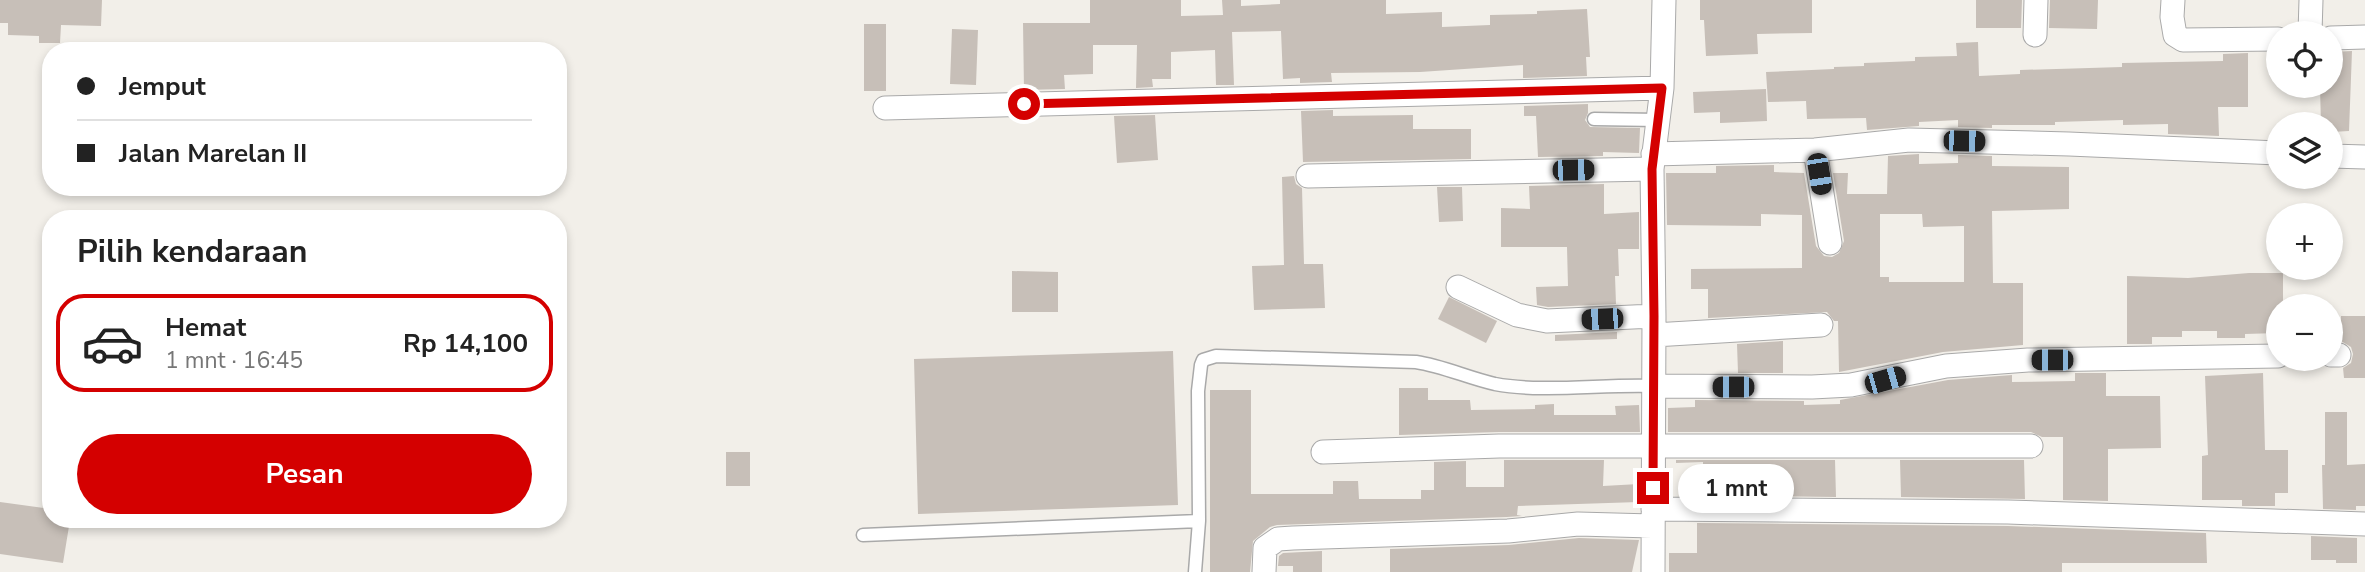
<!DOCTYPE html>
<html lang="id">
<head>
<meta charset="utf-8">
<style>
	body { margin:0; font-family:"Nunito Sans",sans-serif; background:#f6f6f6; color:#222; height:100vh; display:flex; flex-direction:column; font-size:26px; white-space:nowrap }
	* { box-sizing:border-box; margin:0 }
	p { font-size:23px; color:#767676 }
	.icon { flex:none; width:38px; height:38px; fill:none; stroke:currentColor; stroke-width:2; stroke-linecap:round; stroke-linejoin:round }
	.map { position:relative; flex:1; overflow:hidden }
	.panel { position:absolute; left:42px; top:210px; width:525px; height:318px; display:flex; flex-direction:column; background:#fff; border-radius:28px; box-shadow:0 4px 10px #0003 }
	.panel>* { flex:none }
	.guide { position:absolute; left:42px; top:42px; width:525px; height:154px; border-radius:28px; box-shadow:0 4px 10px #0003; display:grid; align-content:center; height:154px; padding:0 35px; background:#fff }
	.tools { position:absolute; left:2266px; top:21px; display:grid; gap:14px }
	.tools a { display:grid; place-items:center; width:77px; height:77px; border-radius:50%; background:#fff; box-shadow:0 4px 10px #0003; font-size:35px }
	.end { position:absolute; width:32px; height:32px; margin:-16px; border:9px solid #d40000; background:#fff; box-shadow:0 0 0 4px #fff }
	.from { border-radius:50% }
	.bubble { position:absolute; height:49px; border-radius:24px; background:#fff; box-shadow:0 4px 10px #0003; font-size:23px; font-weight:700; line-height:49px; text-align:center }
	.car { position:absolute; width:21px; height:42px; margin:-21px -10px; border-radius:9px; box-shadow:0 0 5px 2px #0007; background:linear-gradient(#222 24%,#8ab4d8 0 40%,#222 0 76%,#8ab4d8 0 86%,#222 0) }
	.guide b { display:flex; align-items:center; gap:24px; height:66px; font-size:26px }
	.guide b+b { border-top:2px solid #e0e0e0 }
	.guide i { width:18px; height:18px; background:#222 }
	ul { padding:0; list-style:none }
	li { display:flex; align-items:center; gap:21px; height:98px; margin:0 14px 10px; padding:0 21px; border:4px solid transparent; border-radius:28px }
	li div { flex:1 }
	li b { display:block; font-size:26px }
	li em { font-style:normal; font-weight:700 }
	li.current { border-color:#d40000 }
	li>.icon { width:63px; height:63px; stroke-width:1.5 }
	h2 { padding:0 35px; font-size:32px; line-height:84px }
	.action { display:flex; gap:14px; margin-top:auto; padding:14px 35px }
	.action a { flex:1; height:80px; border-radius:42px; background:#d40000; color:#fff; font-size:28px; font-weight:700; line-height:80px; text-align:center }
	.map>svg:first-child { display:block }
	.building { fill:#c7bfb8; fill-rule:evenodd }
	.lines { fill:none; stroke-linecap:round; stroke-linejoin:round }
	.lane-casing { stroke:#a9a9a9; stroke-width:15 }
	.street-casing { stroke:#a9a9a9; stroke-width:25 }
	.lane { stroke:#fff; stroke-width:12 }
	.street { stroke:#fff; stroke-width:23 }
	.route { stroke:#d40000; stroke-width:9 }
</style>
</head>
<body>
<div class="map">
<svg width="2365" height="572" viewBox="0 0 2365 572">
	<rect width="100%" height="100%" fill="#f2efe9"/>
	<path class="building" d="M0 0H102L101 26 61 25 60 43H39V36L8 35V23H0Z
		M1090 0H1181V16L1223 15 1222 0H1241V6L1280 4V0H1386V14L1442 12V27L1490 25V15L1537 14V11L1587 9 1590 57H1586L1587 76 1523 78V65L1420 72 1331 73 1332 82 1300 83V78L1283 79 1281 31 1232 32 1234 85H1216L1215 50 1171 52V79H1152L1153 87 1136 88 1137 45H1093V74L1064 75 1065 89 1024 90 1023 23H1090Z
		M1700 0H1812V33L1757 34 1758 54 1706 56 1704 20H1700Z
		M1976 0H2022L2021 28H1976Z
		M2050 0H2098L2097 29 2049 28Z
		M864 24H886V91H864Z
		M952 29 978 30 976 85 950 84Z
		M1978 42 1979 76 2020 74V70L2122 67V63L2223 61V54L2248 53V107H2218L2219 136 2168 134V124L2123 125V120L2055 122V125H1992V128L1958 127V120L1919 122V126L1867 130 1866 118 1807 119 1806 101 1768 102 1766 72 1834 69V67L1864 66V63L1915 61V57L1957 56 1956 43Z
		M2352 51 2349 131 2331 132V124H2321L2320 88H2331V52Z
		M1766 89 1767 121 1720 123V112L1694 113 1693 92Z
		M1588 104V113L1585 120 1590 127 1640 128 1639 153 1603 152V156L1538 157 1536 116H1524V106Z
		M1333 110V116L1413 115V129H1471V159L1303 162 1301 111Z
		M1155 115 1158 160 1117 163 1114 116Z
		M1919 154V164L1958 163V155L1992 156V166L2069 167V209L1992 211 1993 283H2023V345L1943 352 1839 372 1838 321H1834L1827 312 1708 318V289H1691V269L1802 268V215L1761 214V226L1667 225 1666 173H1716V166L1774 165V172L1804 173 1816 246 1824 256 1832 257 1839 253 1844 241 1833 173H1848L1847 194H1887L1888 156ZM1880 214H1922L1923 227 1964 226V282H1889V277H1880Z
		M1294 176 1296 184 1302 188 1304 264H1323L1325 308 1254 310 1252 266 1284 265 1282 177Z
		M1604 184V214L1639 212V249H1618L1619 276H1615L1616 304 1548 307 1537 305 1536 287 1568 286 1567 247H1501V208L1530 209 1529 186Z
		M1437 187H1462L1463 221 1439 222Z
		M1012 271 1058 272V312H1012Z
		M2249 273H2283V306H2278V333L2245 334V338H2217V331H2182V337H2152V344H2127V276L2188 278Z
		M1449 297 1497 321 1486 343 1438 319Z
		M2341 316H2365V378H2344L2343 368 2351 363 2353 354 2351 347 2341 341Z
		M1617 332V339L1555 341V335Z
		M1783 341V373H1738L1737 344Z
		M1173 351 1178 505 918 514 914 359Z
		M2075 373H2106V396H2160L2161 448 2108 449V501L2063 500V437H2042L2031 432H1668V408L1695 407V400L1804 401V405L1840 404V400L1948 380 2012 375V382L2075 381Z
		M2263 373 2265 450H2288V493H2275V506H2242V500H2202V456L2208 455 2205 376Z
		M1399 388H1428V400H1470L1471 410 1535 409V405L1554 404V415H1616L1615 406 1639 405 1640 432H1499L1399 435Z
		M1210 390H1251V494H1333V481H1358L1359 499H1421V490H1434V462L1466 461V487H1504V460H1604L1603 486 1639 484V502L1518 506 1517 515 1522 516 1507 517 1277 525 1270 527 1253 541 1250 572H1210Z
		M2325 412H2347V465L2365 464V506H2356V510L2323 509 2322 465H2325Z
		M726 452H750V486H726Z
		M1676 460H1835L1836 497 1703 495V462L1676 463Z
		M1900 460H2024L2025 499 1901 497Z
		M0 502 51 509V520H70L63 563 0 554Z
		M1697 523 2008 526 2206 533 2207 563H2062V572H1669V553H1697Z
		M2311 536 2357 538V563H2336V560H2311Z
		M1579 538 1639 540 1632 572H1390V549L1509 545Z
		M1322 551V572H1293V566H1278L1279 556 1283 553Z"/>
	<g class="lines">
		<defs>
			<path id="lane" d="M1594 119 1658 120
				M863 535 1199 521
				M1195 572 1199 521 1198 391 1201 365 1203 360 1216 356 1416 362C1443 366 1468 378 1495 384 1543 393 1603 384 1653 386"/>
			<path id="street" d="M2173 0 2172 17 2175 35 2183 40 2278 39
				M2310 33 2311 0
				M2035 35 2036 0
				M2331 38 2365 37
				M885 108 1662 88
				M1815 150 1830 243
				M1653 154 1815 150 1909 140 2069 144 2278 153
				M2331 156 2365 157
				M1308 176 1652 169
				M1458 287 1517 315 1547 321 1654 316
				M1654 335 1821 325
				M2331 355H2339
				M1653 386 1812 387 1851 385 1946 366 2028 360 2278 356
				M1323 452 1499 446H2031
				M1653 509 2008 512 2365 524
				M1264 572 1265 548 1278 539 1293 538 1508 531 1578 524 1652 526
				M1653 572 1654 316 1652 169 1662 88 1664 0"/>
		</defs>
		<use href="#lane" class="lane-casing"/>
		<use href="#street" class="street-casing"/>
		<use href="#lane" class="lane"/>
		<use href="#street" class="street"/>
	</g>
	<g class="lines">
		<path class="route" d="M1024 104 1662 88 1652 169 1654 316 1653 488"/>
	</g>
</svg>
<div class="tools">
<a><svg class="icon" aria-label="locate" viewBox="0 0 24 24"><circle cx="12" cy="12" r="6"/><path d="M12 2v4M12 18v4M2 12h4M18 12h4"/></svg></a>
<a><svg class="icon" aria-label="layers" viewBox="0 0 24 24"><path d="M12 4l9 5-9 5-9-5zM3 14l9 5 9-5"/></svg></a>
<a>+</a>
<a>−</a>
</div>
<i class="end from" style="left:1024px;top:104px"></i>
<i class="end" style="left:1653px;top:488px"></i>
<div class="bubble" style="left:1678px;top:464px;width:116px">1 mnt</div>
<i class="car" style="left:1964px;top:141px;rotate:91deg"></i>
<i class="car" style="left:1573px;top:170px;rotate:89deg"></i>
<i class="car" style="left:1819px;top:174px;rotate:171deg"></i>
<i class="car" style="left:1602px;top:319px;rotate:268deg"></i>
<i class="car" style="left:2052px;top:360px;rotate:270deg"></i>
<i class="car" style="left:1885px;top:380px;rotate:74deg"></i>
<i class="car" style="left:1733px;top:387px;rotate:270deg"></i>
<div class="guide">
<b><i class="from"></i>Jemput</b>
<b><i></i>Jalan Marelan II</b>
</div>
<section class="panel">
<h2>Pilih kendaraan</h2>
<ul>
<li class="current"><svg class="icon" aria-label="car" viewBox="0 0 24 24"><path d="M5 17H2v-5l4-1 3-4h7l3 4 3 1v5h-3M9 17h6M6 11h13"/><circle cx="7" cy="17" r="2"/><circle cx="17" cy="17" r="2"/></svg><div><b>Hemat</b><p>1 mnt · 16:45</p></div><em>Rp 14,100</em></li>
</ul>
<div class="action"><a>Pesan</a></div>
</section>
</div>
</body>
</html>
